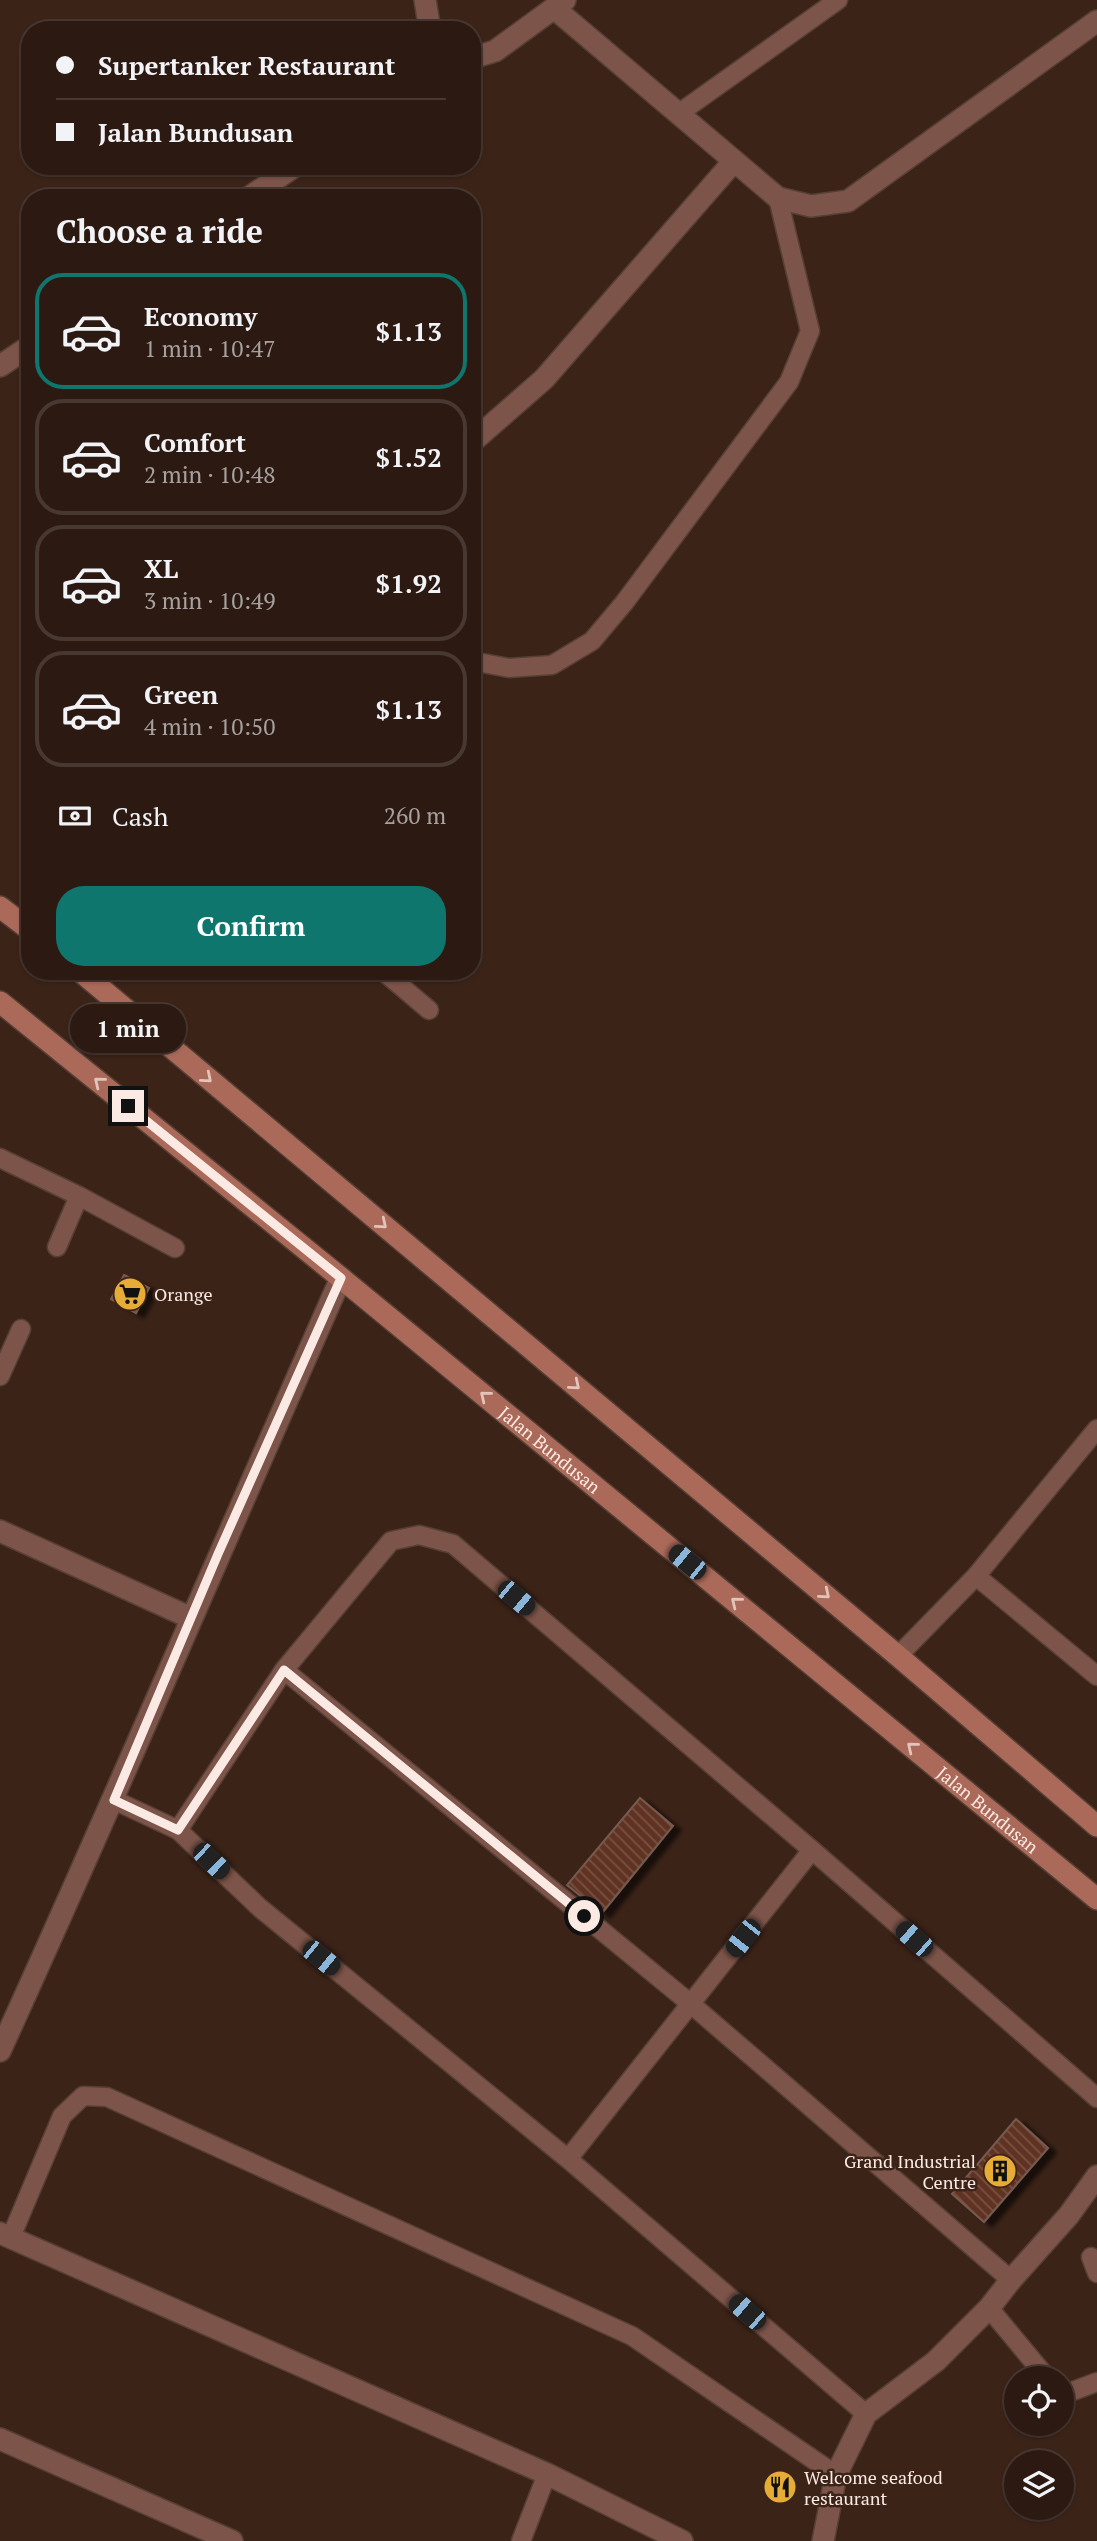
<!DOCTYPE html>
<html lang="en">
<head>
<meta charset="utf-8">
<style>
	body { margin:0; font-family:"PT Serif",serif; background:#34231b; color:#f1f3f6; height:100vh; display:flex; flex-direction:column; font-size:26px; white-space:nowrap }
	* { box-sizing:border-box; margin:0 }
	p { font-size:23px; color:#a6a19f }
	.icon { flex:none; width:38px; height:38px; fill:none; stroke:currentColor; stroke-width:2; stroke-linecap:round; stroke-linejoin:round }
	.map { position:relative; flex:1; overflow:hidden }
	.details { position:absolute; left:21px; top:189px; width:460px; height:791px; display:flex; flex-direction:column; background:#2c1a12; border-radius:28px; box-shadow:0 2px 5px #0004,0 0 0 2px #483832 }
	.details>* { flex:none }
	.top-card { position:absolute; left:21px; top:21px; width:460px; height:154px; border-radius:28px; box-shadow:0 2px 5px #0004,0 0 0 2px #483832; display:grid; align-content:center; height:154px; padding:0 35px; background:#2c1a12 }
	.controls { position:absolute; left:1004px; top:2366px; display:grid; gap:14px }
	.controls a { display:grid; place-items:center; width:70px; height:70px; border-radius:50%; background:#2c1a12; box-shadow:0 2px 5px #0004,0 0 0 2px #483832; font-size:35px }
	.end { position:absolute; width:32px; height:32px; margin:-16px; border:9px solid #fbeae3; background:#111; box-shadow:0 0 0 4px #111 }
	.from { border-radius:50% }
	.bubble { position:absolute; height:49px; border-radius:24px; background:#2c1a12; box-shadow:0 2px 5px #0004,0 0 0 2px #483832; font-size:23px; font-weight:700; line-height:49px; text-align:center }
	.car { position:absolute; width:21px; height:42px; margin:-21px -10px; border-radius:9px; box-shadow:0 0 5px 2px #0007; background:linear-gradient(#222 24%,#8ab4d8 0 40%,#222 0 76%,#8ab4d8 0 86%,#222 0) }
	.top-card b { display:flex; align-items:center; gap:24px; height:66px; font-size:26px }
	.top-card b+b { border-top:2px solid #483832 }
	.top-card i { width:18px; height:18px; background:#f1f3f6 }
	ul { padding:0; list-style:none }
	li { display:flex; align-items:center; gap:21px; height:116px; margin:0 14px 10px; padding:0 21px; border:4px solid #483832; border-radius:28px }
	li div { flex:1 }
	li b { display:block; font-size:26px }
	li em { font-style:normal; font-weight:700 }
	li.on { border-color:#0f766e }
	li>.icon { width:63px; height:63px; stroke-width:1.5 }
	h2 { padding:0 35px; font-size:32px; line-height:84px }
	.pay { display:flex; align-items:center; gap:18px; height:77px; padding:0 35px; font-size:26px }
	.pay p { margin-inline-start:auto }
	.action { display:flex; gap:14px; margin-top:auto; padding:14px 35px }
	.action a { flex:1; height:80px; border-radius:28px; background:#0f766e; color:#fff; font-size:28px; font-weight:700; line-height:80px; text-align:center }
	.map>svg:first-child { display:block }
	.building { fill:url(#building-back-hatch); stroke:#765a50; stroke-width:2; filter:url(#shadow) }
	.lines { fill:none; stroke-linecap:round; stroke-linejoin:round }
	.lane-casing { stroke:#563f34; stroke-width:21 }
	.street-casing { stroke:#563f34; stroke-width:24 }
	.secondary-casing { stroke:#563f34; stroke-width:24 }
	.lane { stroke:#7d5449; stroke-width:18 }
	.street { stroke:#7d5449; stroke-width:21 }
	.secondary { stroke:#ab6a59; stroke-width:21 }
	.oneway { stroke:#e3c4ba }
	.route { stroke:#fbeae3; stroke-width:9 }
	.labels { text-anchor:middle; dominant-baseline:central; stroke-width:5; stroke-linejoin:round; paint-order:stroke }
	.poi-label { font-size:18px; fill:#fbeae3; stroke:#3b2318; text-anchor:start }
	.street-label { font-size:18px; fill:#fbeae3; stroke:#3b2318 }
</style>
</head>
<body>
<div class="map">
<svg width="1097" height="2541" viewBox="0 0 1097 2541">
	<defs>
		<pattern id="building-back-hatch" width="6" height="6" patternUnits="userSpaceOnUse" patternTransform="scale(1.75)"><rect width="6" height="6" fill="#603323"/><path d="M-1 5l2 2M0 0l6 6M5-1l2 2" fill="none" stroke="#785143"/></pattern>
		<filter id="shadow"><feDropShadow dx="8" dy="4.5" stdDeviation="2" flood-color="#0009"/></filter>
	</defs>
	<rect width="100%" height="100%" fill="#3b2318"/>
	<path class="building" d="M124 1275 149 1288 136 1313 111 1299Z
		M640 1798 673 1826 602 1913 567 1885Z
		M1016 2119 1048 2148 984 2222 952 2194Z"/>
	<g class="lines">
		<defs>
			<path id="lane" d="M678 114 838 0
				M472 661 509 668 552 665 592 641 624 603 789 382 810 331 778 198
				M383 971 429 1010
				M0 1158 79 1196 175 1248
				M57 1247 79 1196
				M0 1376 21 1329
				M976 1576 1097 1676
				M898 1656 976 1576 1097 1429
				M284 1670 691 2004 1011 2280
				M114 1800 178 1830 260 1908 568 2159 866 2414
				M178 1830 284 1670 391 1541 419 1535 453 1544 812 1850 1097 2098
				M568 2159 812 1850
				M11 2237 62 2116 83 2096 107 2097 632 2336 836 2475
				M1091 2257 1097 2273
				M989 2308 1047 2378
				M1062 2392 1065 2394 1097 2382
				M521 2541 547 2474"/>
			<path id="street" d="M425 0 430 30
				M554 8 778 198 811 206 848 201 1097 21
				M472 58 495 51 565 0
				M248 198 295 166
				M0 366 30 346
				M472 442 544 379 734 161
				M0 1531 191 1618
				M0 2051C117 1795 227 1535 341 1278
				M0 2233 547 2474 682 2541
				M0 2439 232 2541
				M823 2541 836 2475 866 2414 936 2361 989 2308 1011 2280 1069 2215 1097 2176"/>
			<g id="secondary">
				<path d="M0 907 30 930"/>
				<path d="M80 971 898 1656 1097 1826"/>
				<path id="s1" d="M0 1002 341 1278 1097 1899"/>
			</g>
		</defs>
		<use href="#lane" class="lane-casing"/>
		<use href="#street" class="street-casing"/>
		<use href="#secondary" class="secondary-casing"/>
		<use href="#lane" class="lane"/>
		<use href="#street" class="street"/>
		<use href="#secondary" class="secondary"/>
	</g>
	<defs><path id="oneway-chevron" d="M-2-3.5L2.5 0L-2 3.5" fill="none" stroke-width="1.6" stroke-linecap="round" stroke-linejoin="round" transform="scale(1.75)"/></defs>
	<g class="oneway">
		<use href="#oneway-chevron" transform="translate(207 1078) rotate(40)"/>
		<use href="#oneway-chevron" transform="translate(99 1082) rotate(-141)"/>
		<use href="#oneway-chevron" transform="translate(382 1224) rotate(40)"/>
		<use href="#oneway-chevron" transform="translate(575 1385) rotate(40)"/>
		<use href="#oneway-chevron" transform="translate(485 1396) rotate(-141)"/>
		<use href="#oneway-chevron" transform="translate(825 1594) rotate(40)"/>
		<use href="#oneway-chevron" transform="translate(736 1602) rotate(-141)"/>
		<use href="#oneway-chevron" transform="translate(912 1747) rotate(-141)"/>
	</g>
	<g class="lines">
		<path class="route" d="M128 1106 341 1278 218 1554 114 1800 178 1830 284 1670 584 1916"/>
	</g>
	<defs>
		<symbol id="supermarket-disc" viewBox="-11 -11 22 22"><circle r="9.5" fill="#e6ac36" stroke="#3b2318"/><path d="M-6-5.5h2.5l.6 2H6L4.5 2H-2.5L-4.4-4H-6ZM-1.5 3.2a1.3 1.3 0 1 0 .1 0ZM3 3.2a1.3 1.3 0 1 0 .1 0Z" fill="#111"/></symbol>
		<symbol id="building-disc" viewBox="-11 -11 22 22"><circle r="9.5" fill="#e6ac36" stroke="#3b2318"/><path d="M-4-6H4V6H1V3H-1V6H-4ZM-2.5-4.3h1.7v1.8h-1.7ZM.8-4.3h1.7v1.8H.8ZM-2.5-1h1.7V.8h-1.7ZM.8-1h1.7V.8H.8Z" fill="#111"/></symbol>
		<symbol id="restaurant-disc" viewBox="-11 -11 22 22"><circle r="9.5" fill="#e6ac36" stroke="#3b2318"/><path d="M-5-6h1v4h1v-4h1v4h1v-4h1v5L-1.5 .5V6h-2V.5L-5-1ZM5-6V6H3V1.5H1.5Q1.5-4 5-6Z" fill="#111"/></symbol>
	</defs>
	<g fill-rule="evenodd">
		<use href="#supermarket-disc" x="111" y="1275" width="38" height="38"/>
		<use href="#building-disc" x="981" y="2152" width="38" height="38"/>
		<use href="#restaurant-disc" x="761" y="2468" width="38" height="38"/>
	</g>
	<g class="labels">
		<g class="poi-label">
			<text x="154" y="1294">Orange</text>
			<text x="976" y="2161" text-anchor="end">Grand Industrial<tspan x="976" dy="21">Centre</tspan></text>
			<text x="804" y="2477">Welcome seafood<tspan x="804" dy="21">restaurant</tspan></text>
		</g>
		<g class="street-label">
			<text stroke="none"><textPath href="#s1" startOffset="709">Jalan Bundusan</textPath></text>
			<text stroke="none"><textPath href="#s1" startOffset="1276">Jalan Bundusan</textPath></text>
		</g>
	</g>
</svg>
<div class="controls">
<a><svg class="icon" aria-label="locate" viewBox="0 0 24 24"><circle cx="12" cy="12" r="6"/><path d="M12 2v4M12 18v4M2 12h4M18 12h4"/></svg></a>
<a><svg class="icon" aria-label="layers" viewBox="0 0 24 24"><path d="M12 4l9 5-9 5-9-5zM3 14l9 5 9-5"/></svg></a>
</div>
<i class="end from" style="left:584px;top:1916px"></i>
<i class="end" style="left:128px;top:1106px"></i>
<div class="bubble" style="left:70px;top:1004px;width:116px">1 min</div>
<i class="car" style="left:687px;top:1562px;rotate:309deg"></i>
<i class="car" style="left:516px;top:1598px;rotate:130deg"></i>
<i class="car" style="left:211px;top:1861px;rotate:134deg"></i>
<i class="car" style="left:743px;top:1938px;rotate:218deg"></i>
<i class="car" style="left:914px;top:1939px;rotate:311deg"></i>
<i class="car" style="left:321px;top:1958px;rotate:129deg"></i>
<i class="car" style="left:747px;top:2312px;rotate:311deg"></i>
<div class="top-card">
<b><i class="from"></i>Supertanker Restaurant</b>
<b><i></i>Jalan Bundusan</b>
</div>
<section class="details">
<h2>Choose a ride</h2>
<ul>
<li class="on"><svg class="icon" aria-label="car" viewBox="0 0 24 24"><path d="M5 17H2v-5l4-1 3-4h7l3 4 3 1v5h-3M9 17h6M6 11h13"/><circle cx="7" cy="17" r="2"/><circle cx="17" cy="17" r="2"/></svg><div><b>Economy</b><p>1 min · 10:47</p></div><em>$1.13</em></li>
<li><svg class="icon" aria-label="car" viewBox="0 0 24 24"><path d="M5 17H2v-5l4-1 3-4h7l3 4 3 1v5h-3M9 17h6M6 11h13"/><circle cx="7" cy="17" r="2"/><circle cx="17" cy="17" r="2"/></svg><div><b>Comfort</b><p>2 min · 10:48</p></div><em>$1.52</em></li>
<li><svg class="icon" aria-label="car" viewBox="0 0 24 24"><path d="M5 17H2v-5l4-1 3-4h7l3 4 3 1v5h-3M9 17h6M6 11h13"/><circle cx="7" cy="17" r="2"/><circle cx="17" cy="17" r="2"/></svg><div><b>XL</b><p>3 min · 10:49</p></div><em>$1.92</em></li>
<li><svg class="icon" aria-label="car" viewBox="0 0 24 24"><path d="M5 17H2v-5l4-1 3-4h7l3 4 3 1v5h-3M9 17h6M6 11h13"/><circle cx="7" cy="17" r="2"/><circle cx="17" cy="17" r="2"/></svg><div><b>Green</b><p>4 min · 10:50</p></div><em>$1.13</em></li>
</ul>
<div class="pay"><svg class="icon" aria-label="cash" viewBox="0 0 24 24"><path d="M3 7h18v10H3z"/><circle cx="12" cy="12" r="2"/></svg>Cash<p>260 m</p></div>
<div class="action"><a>Confirm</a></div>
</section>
</div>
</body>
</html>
